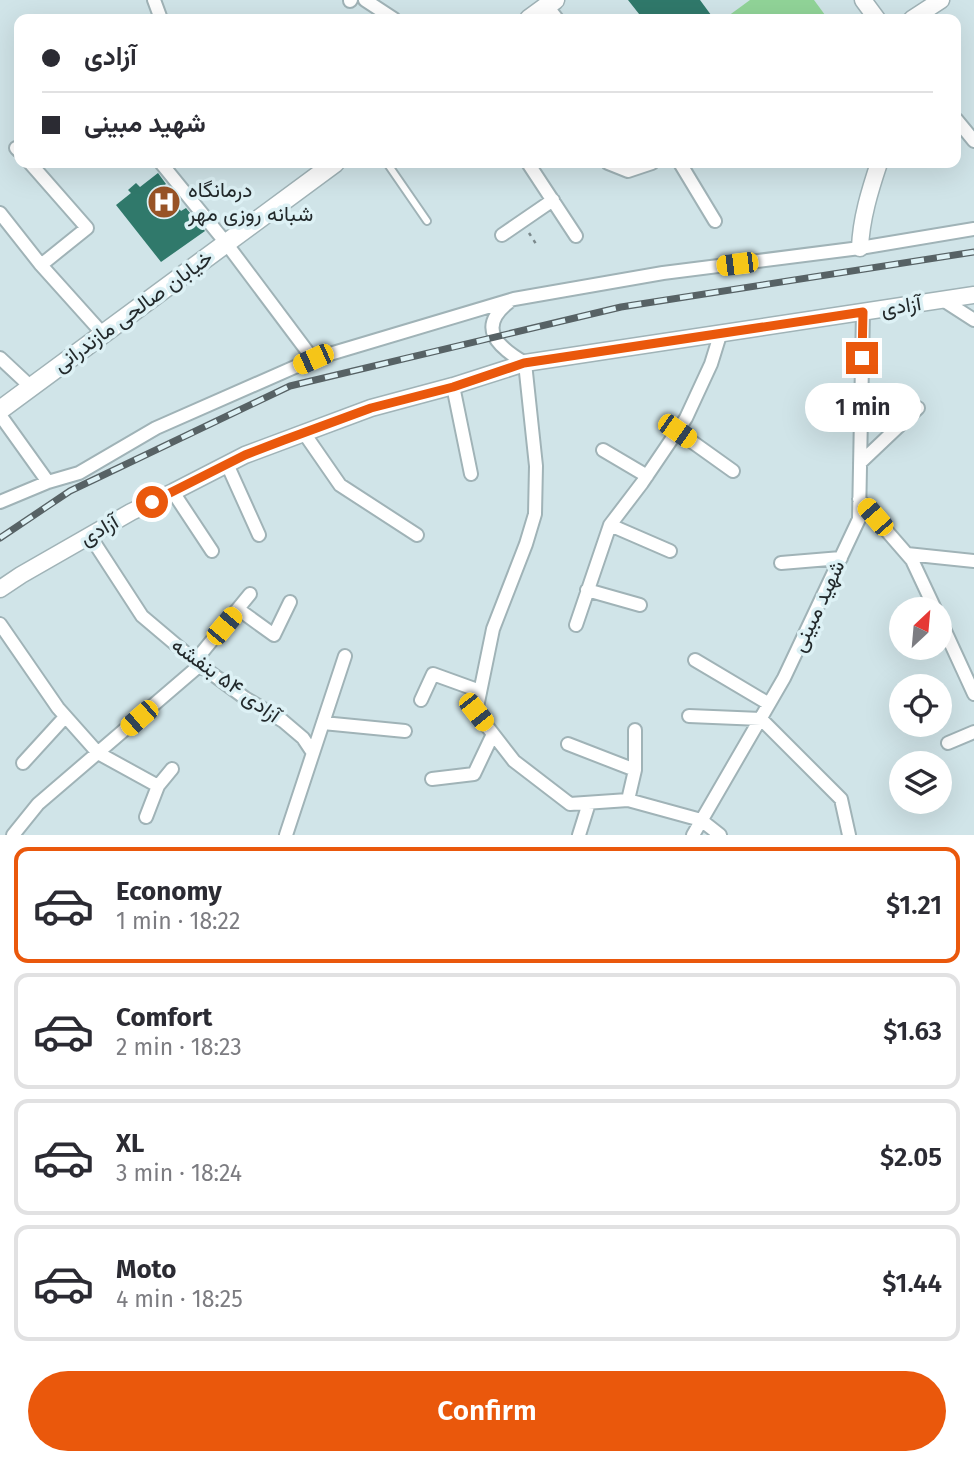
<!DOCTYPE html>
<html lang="en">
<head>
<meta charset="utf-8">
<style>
	body { margin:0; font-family:"Fira Sans",Vazirmatn,sans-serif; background:#f7f7f7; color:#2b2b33; height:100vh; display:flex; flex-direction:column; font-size:26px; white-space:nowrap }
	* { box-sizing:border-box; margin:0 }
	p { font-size:23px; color:#7c7c81 }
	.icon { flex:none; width:38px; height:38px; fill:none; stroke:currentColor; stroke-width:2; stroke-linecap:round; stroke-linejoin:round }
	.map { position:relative; height:835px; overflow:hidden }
	.side { display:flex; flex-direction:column; background:#fff; flex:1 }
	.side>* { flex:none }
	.guide { position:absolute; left:14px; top:14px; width:947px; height:154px; border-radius:14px; box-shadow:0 7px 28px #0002; display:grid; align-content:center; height:154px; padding:0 28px; background:#fff }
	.needle { width:46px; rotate:26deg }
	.buttons { position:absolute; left:889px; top:597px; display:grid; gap:14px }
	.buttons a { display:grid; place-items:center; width:63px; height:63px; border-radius:50%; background:#fff; box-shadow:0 7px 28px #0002; font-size:35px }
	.end { position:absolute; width:32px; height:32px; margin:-16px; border:9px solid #ea580c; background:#fff; box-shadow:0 0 0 4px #fff }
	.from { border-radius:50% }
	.bubble { position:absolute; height:49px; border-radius:24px; background:#fff; box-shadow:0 7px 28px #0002; font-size:23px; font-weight:600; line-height:49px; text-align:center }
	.car { position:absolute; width:21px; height:42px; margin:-21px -10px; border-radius:9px; box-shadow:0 0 5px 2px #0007; background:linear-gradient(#f5c518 24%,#345 0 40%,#f5c518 0 76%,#345 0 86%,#f5c518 0) }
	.guide b { display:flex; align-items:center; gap:24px; height:66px; font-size:26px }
	.guide b+b { border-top:2px solid #e1e1e2 }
	.guide i { width:18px; height:18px; background:#2b2b33 }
	ul { padding:12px 0 0; list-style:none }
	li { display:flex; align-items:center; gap:21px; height:116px; margin:0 14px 10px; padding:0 14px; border:4px solid #e1e1e2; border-radius:14px }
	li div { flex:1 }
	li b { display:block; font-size:26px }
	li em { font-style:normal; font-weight:600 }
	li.selected { border-color:#ea580c }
	li>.icon { width:63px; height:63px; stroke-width:1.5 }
	.action { display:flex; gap:14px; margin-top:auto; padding:14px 28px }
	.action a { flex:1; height:80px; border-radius:42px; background:#ea580c; color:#fff; font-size:28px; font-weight:600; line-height:80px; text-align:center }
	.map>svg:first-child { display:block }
	.green { fill:#91d498 }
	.building { fill:#30796b }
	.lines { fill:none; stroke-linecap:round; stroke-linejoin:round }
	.service-casing { stroke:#a0b3b7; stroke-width:10 }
	.minor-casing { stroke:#a0b3b7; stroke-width:16 }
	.secondary-casing { stroke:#a0b3b7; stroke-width:19 }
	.primary-casing { stroke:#a0b3b7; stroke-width:21 }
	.path { stroke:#7b898c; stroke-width:2.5; stroke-dasharray:3.5 5; stroke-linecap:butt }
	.service { stroke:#fff; stroke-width:6 }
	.minor { stroke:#fff; stroke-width:12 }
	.secondary { stroke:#fff; stroke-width:16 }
	.primary { stroke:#fff; stroke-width:18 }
	.rail-casing { stroke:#576265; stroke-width:7 }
	.rail { stroke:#ddf1f5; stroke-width:4.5; stroke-dasharray:13; stroke-linecap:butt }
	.route { stroke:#ea580c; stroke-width:9 }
	.labels { text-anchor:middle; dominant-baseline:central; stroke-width:7; stroke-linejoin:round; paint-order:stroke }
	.poi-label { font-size:21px; fill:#22292b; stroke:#ddf1f5; text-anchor:start }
	.street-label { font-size:21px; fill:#22292b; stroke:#ddf1f5 }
</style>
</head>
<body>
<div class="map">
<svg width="974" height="835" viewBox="0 0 974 835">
	<rect width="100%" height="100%" fill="#d0e4e8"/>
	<path class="green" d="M750 0H814L828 19H724Z"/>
	<path class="building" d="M628 0H700L714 19H643Z
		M158 173 166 184 162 187 181 211 186 208 205 231 161 262 116 205 131 193 128 190 136 183 140 187Z"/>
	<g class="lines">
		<defs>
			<path id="service" d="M387 163 427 221"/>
			<path id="minor" d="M154 0 161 19
				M365 0 394 19
				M350 1 351 0
				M547 6 557 19
				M956 119 974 141
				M16 148 19 151
				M30 163 87 228 41 265
				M161 163 226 243 313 359
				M528 163 576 236
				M608 163 628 171 652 163
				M680 163 715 221
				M0 213 41 265 103 334
				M502 235 553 200
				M943 300 974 320
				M509 302C476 328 498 347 525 363L536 466 535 514 526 544 493 629 476 712 514 761 570 804 628 800 701 820 720 835
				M0 358 31 387
				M453 386 471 474
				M0 415 48 482
				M677 431 733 471
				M304 433 340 485 417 535
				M603 450 647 476
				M860 463 918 408
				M227 464 259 535
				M173 492 212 551
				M859 499 912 560 935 609
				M0 502 48 482 79 473 156 428 313 359 514 299 663 273 860 248 974 229
				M610 525 670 551
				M90 536 142 616 200 665 245 698 283 721 303 738 313 753 286 835
				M907 554 974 561
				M781 563 841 558
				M587 590 640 605
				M238 609 274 635 290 602
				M940 620 974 694
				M0 624 58 708 98 753 158 786 172 769
				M576 625 610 525 642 483 686 418 711 364 720 335
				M695 660 769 704
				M195 661 250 594
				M421 700 433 674 480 691
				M689 716 761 719 841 799 849 835
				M323 723 405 731
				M948 743 974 732
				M568 744 635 770
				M313 753 345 656
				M23 763 65 717
				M432 779 474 774 493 734
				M628 800 635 770V730
				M146 817 158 786
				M13 835 38 804 200 665
				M579 835 589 803
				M693 835 784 678 859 519 863 312"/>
			<path id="secondary" d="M863 0 877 19
				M912 19 941 0
				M860 248C861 219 870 190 879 163
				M0 589 21 575 131 512 173 492 245 455 371 408 453 386 525 363 974 295"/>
			<path id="primary" d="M529 19 555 0
				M0 410 335 163"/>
		</defs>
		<use href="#service" class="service-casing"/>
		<use href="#minor" class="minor-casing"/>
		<use href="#secondary" class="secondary-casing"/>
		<use href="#primary" class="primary-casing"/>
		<path class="path" d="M529 233 538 247"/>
		<use href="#service" class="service"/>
		<use href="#minor" class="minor"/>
		<use href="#secondary" class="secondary"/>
		<use href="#primary" class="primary"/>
		<defs>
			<path id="rail" d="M0 538 70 491 290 386 621 307 974 252"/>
		</defs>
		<use href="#rail" class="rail-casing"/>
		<use href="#rail" class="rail"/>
	</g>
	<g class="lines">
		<path class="route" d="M152 502 245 455 284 440 371 408 453 387 524 363 863 312 862 358"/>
	</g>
	<defs>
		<symbol id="hospital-disc" viewBox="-11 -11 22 22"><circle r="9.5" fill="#985326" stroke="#ddf1f5"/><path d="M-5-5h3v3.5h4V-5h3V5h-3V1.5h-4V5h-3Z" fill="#fff"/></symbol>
	</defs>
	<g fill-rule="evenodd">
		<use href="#hospital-disc" x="145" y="183" width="38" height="38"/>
	</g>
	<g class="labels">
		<g class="poi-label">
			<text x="188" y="190">درمانگاه<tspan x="188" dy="24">شبانه روزی مهر</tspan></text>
		</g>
		<g class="street-label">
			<text transform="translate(901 306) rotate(-9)">آزادی</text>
			<text transform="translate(133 311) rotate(-36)">خیابان صالحی مازندرانی</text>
			<text transform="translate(99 530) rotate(-30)">آزادی</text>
			<text transform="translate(818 606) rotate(-65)">شهید مبینی</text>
			<text transform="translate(226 680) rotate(36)">آزادی ۵۴ بنفشه</text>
		</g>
	</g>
</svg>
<div class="buttons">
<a><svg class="needle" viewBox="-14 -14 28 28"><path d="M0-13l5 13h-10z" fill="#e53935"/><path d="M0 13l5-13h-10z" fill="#7c7c81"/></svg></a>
<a><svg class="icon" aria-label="locate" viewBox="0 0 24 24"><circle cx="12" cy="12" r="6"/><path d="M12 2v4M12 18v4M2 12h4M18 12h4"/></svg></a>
<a><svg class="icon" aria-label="layers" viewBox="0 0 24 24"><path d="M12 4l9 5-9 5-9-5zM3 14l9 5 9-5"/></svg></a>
</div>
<i class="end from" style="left:152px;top:502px"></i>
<i class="end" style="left:862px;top:358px"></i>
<div class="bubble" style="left:805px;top:383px;width:116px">1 min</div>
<i class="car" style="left:737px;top:264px;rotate:263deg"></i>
<i class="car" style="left:313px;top:359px;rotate:246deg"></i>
<i class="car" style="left:677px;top:431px;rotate:125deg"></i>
<i class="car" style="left:875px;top:517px;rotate:319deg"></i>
<i class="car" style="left:224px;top:626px;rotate:40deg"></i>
<i class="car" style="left:476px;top:712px;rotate:142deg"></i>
<i class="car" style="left:139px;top:718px;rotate:229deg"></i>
<div class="guide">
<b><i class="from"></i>آزادی</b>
<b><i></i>شهید مبینی</b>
</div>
</div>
<section class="side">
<ul>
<li class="selected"><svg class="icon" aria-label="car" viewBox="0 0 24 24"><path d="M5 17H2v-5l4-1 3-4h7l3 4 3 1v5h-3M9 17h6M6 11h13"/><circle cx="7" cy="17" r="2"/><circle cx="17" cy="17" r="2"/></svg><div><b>Economy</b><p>1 min · 18:22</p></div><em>$1.21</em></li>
<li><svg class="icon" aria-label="car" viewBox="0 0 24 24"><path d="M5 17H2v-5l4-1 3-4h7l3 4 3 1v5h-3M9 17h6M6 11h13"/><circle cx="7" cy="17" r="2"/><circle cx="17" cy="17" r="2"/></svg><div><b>Comfort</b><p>2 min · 18:23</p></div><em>$1.63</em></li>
<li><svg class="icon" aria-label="car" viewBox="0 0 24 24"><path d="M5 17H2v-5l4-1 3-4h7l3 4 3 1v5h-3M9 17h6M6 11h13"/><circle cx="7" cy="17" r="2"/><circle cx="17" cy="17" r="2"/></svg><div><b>XL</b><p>3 min · 18:24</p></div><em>$2.05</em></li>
<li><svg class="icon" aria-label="car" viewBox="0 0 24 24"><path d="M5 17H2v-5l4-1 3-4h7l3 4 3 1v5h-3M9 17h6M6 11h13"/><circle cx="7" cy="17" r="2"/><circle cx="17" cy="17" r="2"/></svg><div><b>Moto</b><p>4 min · 18:25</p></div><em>$1.44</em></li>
</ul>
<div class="action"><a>Confirm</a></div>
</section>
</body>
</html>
